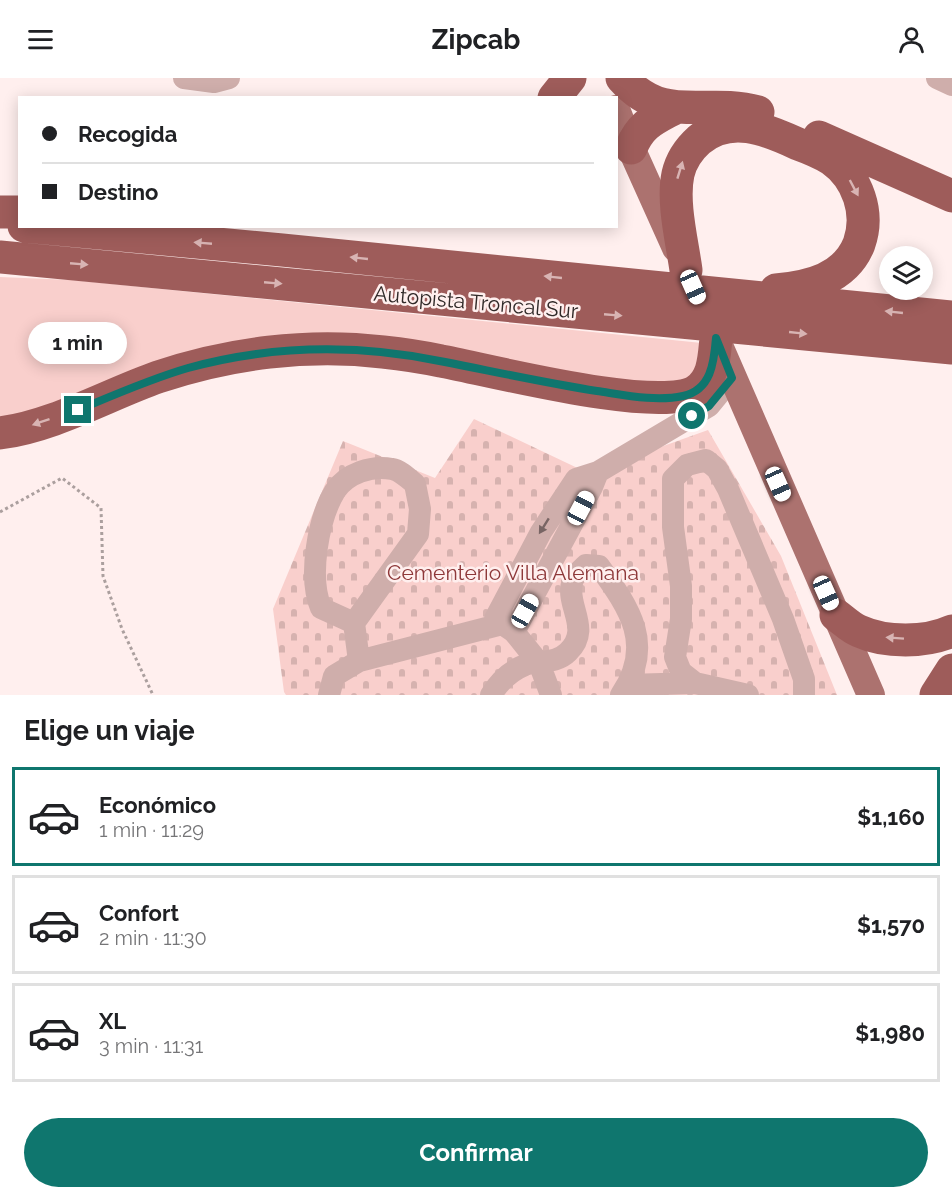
<!DOCTYPE html>
<html lang="es">
<head>
<meta charset="utf-8">
<style>
	body { margin:0; font-family:Raleway,sans-serif; background:#f2f2f2; color:#202124; height:100vh; display:flex; flex-direction:column; font-size:22px; white-space:nowrap }
	* { box-sizing:border-box; margin:0 }
	p { font-size:20px; color:#757577 }
	.icon { flex:none; width:33px; height:33px; fill:none; stroke:currentColor; stroke-width:2; stroke-linecap:round; stroke-linejoin:round }
	.map { position:relative; height:617px; overflow:hidden }
	.sheet { display:flex; flex-direction:column; background:#fff; flex:1 }
	.sheet>* { flex:none }
	.banner { position:absolute; left:18px; top:18px; width:600px; height:132px; border-radius:0px; box-shadow:0 3px 15px #0003; display:grid; align-content:center; height:132px; padding:0 24px; background:#fff }
	.buttons { position:absolute; left:879px; top:168px; display:grid; gap:12px }
	.buttons a { display:grid; place-items:center; width:54px; height:54px; border-radius:50%; background:#fff; box-shadow:0 3px 15px #0003; font-size:30px }
	.end { position:absolute; width:27px; height:27px; margin:-14px; border:8px solid #0f766e; background:#fff; box-shadow:0 0 0 3px #fff }
	.from { border-radius:50% }
	.bubble { position:absolute; height:42px; border-radius:21px; background:#fff; box-shadow:0 3px 15px #0003; font-size:20px; font-weight:700; line-height:42px; text-align:center }
	.car { position:absolute; width:18px; height:36px; margin:-18px -9px; border-radius:8px; box-shadow:0 0 4px 2px #0007; background:linear-gradient(#fff 24%,#345 0 40%,#fff 0 76%,#345 0 86%,#fff 0) }
	.banner b { display:flex; align-items:center; gap:21px; height:57px; font-size:22px }
	.banner b+b { border-top:2px solid #e0e0e0 }
	.banner i { width:15px; height:15px; background:#202124 }
	ul { padding:0; list-style:none }
	li { display:flex; align-items:center; gap:18px; height:99px; margin:0 12px 9px; padding:0 12px; border:3px solid #e0e0e0; border-radius:0px }
	li div { flex:1 }
	li b { display:block; font-size:22px }
	li em { font-style:normal; font-weight:700 }
	li.selected { border-color:#0f766e }
	li>.icon { width:54px; height:54px; stroke-width:1.5 }
	h2 { padding:0 24px; font-size:27px; line-height:72px }
	.cta { display:flex; gap:12px; margin-top:auto; padding:12px 24px }
	.cta a { flex:1; height:69px; border-radius:36px; background:#0f766e; color:#fff; font-size:24px; font-weight:700; line-height:69px; text-align:center }
	header { display:flex; justify-content:space-between; align-items:center; height:78px; padding:0 24px; background:#fff; font-size:27px; font-weight:700 }
	.map>svg:first-child { display:block }
	.grass { fill:#f9cfcc }
	.cemetery { fill:url(#cemetery-stones) }
	.lines { fill:none; stroke-linecap:round; stroke-linejoin:round }
	.path { stroke:#ab9f9e; stroke-width:3; stroke-dasharray:3 3; stroke-linecap:butt }
	.minor { stroke:#cfaeab; stroke-width:22 }
	.major { stroke:#ac726f; stroke-width:28 }
	.highway { stroke:#9e5c5a; stroke-width:33 }
	.oneway { fill:#d8b4b3 }
	.oneway2 { fill:#786564 }
	.route { stroke:#0f766e; stroke-width:8 }
	.labels { text-anchor:middle; dominant-baseline:central; stroke-width:5; stroke-linejoin:round; paint-order:stroke }
	.street-label { font-size:21px; fill:#312a29; stroke:#ffefee }
	.park-label { font-size:21px; fill:#8e3839; stroke:#ffefee }
</style>
</head>
<body>
<header><svg class="icon" aria-label="menu" viewBox="0 0 24 24"><path d="M4 6h16M4 12h16M4 18h16"/></svg>Zipcab<svg class="icon" aria-label="person" viewBox="0 0 24 24"><circle cx="12" cy="8" r="4"/><path d="M4 21q1-7 8-7t8 7"/></svg></header>
<div class="map">
<svg width="952" height="617" viewBox="0 0 952 617">
	<defs>
		<pattern id="cemetery-stones" width="16" height="16" patternUnits="userSpaceOnUse" patternTransform="scale(1.5)"><rect width="16" height="16" fill="#f9cfcc"/><path d="M2 7V4a2 2 0 0 1 4 0v3zM10 15v-3a2 2 0 0 1 4 0v3z" fill="#d6b2af"/></pattern>
	</defs>
	<rect width="100%" height="100%" fill="#ffefee"/>
	<path class="grass" d="M0 199 72 202 702 265 697 294 686 306 655 310 398 260 0 345Z"/>
	<path class="cemetery" d="M474 341 588 395 708 352 781 478 837 617H286L284 614 273 531 343 363 435 400Z"/>
	<g class="lines">
		<path class="path" d="M0 434 62 400 101 430 103 498 122 551 153 617"/>
		<path class="minor" d="M184 0 214 4 229 0
			M937 0 952 7
			M354 545 321 530C308 499 318 441 335 413 347 395 372 387 392 391 400 392 409 401 415 406L420 431 418 456 354 545 359 583
			M514 554 592 409 598 394
			M628 607 695 605
			M329 617 334 598 359 583 502 546
			M491 617C499 604 510 593 525 587 539 582 556 586 568 574 592 551 566 529 572 505 573 498 581 492 586 487L599 488C630 531 655 567 621 617
			M551 617 539 585 514 554 495 541 541 454 576 401 598 394 709 328 732 300
			M748 617 695 605 681 594 675 579 681 541V508L673 449V401L687 387 706 382 717 391 728 411 783 541 804 601V617"/>
		<path class="major" d="M616 31 631 70 676 170
			M714 256 871 617"/>
		<path class="highway" d="M622 0C665 48 704 19 758 34
			M554 20 570 0
			M819 59 952 118
			M631 70C641 46 653 42 675 30
			M0 134H20
			M24 148 282 172 952 239
			M0 179 952 270
			M686 192C682 163 672 124 678 96 681 83 689 71 699 62 730 36 766 51 798 66 809 70 821 75 831 81 858 100 870 135 859 166 845 201 809 209 776 212
			M0 355C54 348 107 317 158 299 229 275 308 265 383 274 402 276 422 279 441 283 489 292 659 336 696 313 714 301 714 280 716 260
			M836 537C843 542 851 550 859 553 885 565 926 565 952 553
			M936 617 952 592"/>
	</g>
	<defs><path id="oneway-solid" d="M-6-.8H1V-3.2L6.5 0L1 3.2V.8H-6Z" transform="scale(1.5)"/></defs>
	<g class="oneway">
		<use href="#oneway-solid" transform="translate(680 92) rotate(-73)"/>
		<use href="#oneway-solid" transform="translate(854 110) rotate(62)"/>
		<use href="#oneway-solid" transform="translate(203 165) rotate(-175)"/>
		<use href="#oneway-solid" transform="translate(359 180) rotate(-174)"/>
		<use href="#oneway-solid" transform="translate(79 186) rotate(5)"/>
		<use href="#oneway-solid" transform="translate(553 199) rotate(-174)"/>
		<use href="#oneway-solid" transform="translate(273 205) rotate(5)"/>
		<use href="#oneway-solid" transform="translate(894 234) rotate(-174)"/>
		<use href="#oneway-solid" transform="translate(613 237) rotate(5)"/>
		<use href="#oneway-solid" transform="translate(798 255) rotate(6)"/>
		<use href="#oneway-solid" transform="translate(41 344) rotate(161)"/>
		<use href="#oneway-solid" transform="translate(895 560) rotate(-176)"/>
	</g>
	<use class="oneway2" href="#oneway-solid" transform="translate(544 448) rotate(122)"/>
	<g class="lines">
		<path class="route" d="M78 332C114 317 150 301 188 290 272 267 360 266 445 284 496 294 546 305 597 313 624 317 656 324 683 318 711 312 714 285 716 260L732 300 709 328 692 338"/>
	</g>
	<g class="labels">
		<g class="street-label">
			<text transform="translate(476 224) rotate(5)">Autopista Troncal Sur</text>
		</g>
		<g class="park-label">
			<text x="513" y="494">Cementerio Villa Alemana</text>
		</g>
	</g>
</svg>
<div class="buttons">
<a><svg class="icon" aria-label="layers" viewBox="0 0 24 24"><path d="M12 4l9 5-9 5-9-5zM3 14l9 5 9-5"/></svg></a>
</div>
<i class="end from" style="left:692px;top:338px"></i>
<i class="end" style="left:78px;top:332px"></i>
<div class="bubble" style="left:28px;top:244px;width:99px">1 min</div>
<i class="car" style="left:693px;top:209px;rotate:156deg"></i>
<i class="car" style="left:778px;top:406px;rotate:156deg"></i>
<i class="car" style="left:581px;top:430px;rotate:28deg"></i>
<i class="car" style="left:826px;top:515px;rotate:156deg"></i>
<i class="car" style="left:525px;top:533px;rotate:29deg"></i>
<div class="banner">
<b><i class="from"></i>Recogida</b>
<b><i></i>Destino</b>
</div>
</div>
<section class="sheet">
<h2>Elige un viaje</h2>
<ul>
<li class="selected"><svg class="icon" aria-label="car" viewBox="0 0 24 24"><path d="M5 17H2v-5l4-1 3-4h7l3 4 3 1v5h-3M9 17h6M6 11h13"/><circle cx="7" cy="17" r="2"/><circle cx="17" cy="17" r="2"/></svg><div><b>Económico</b><p>1 min · 11:29</p></div><em>$1,160</em></li>
<li><svg class="icon" aria-label="car" viewBox="0 0 24 24"><path d="M5 17H2v-5l4-1 3-4h7l3 4 3 1v5h-3M9 17h6M6 11h13"/><circle cx="7" cy="17" r="2"/><circle cx="17" cy="17" r="2"/></svg><div><b>Confort</b><p>2 min · 11:30</p></div><em>$1,570</em></li>
<li><svg class="icon" aria-label="car" viewBox="0 0 24 24"><path d="M5 17H2v-5l4-1 3-4h7l3 4 3 1v5h-3M9 17h6M6 11h13"/><circle cx="7" cy="17" r="2"/><circle cx="17" cy="17" r="2"/></svg><div><b>XL</b><p>3 min · 11:31</p></div><em>$1,980</em></li>
</ul>
<div class="cta"><a>Confirmar</a></div>
</section>
</body>
</html>
